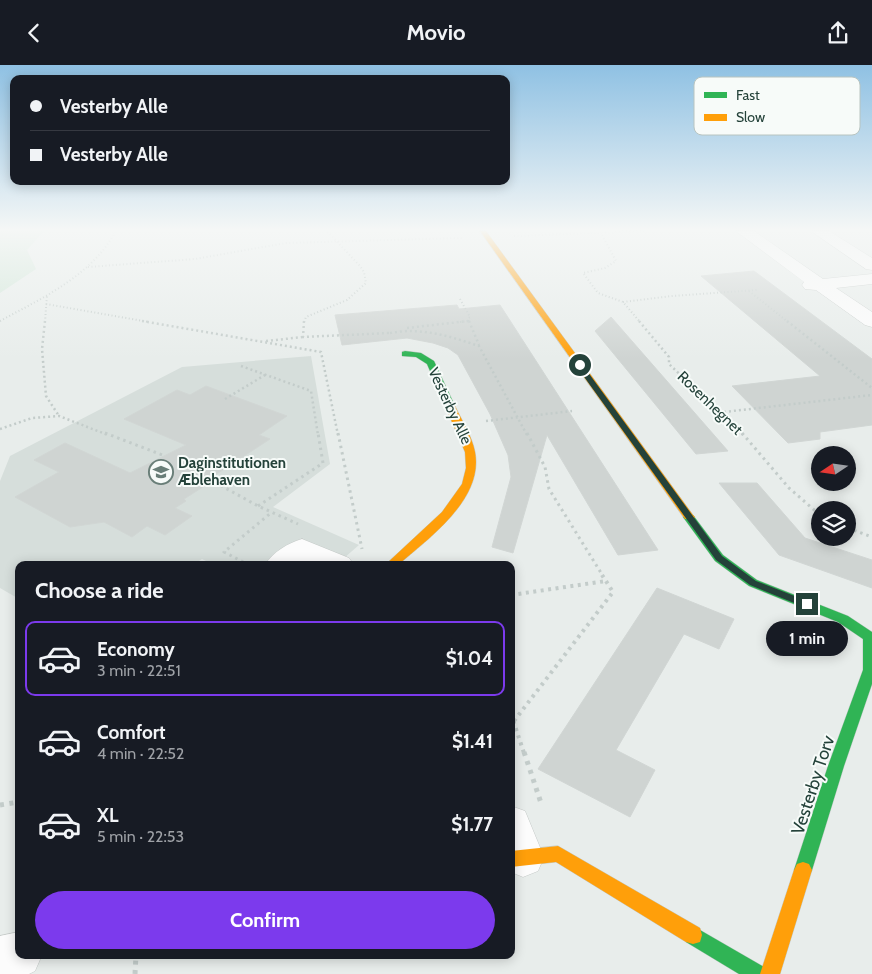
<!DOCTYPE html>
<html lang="en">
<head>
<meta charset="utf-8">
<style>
	body { margin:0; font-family:Cabin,sans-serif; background:#20242c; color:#f1f3f6; height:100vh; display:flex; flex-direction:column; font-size:19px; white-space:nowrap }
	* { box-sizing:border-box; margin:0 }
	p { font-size:16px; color:#9ea1a6 }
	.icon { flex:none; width:28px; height:28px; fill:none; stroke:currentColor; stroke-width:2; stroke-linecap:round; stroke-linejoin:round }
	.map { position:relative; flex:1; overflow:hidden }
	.drawer { position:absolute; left:15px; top:496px; width:500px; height:398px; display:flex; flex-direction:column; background:#171b24; border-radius:10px; box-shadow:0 2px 12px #0003 }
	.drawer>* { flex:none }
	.hud { position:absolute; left:10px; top:10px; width:500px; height:110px; border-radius:10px; box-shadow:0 2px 12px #0003; display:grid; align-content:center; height:110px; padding:0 20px; background:#171b24 }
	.needle { width:32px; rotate:257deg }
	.buttons { position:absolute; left:811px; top:381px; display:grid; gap:10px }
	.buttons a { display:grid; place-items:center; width:45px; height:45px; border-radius:50%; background:#171b24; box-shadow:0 2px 12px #0003; font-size:25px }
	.end { position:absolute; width:22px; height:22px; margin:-11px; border:6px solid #24423a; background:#fff; box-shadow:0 0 0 2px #fff }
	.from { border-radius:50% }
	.bubble { position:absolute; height:35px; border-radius:18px; background:#171b24; box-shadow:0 2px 12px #0003; font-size:16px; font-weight:700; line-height:35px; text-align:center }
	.hud b { display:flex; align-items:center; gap:18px; height:48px; font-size:19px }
	.hud b+b { border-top:1px solid #363941 }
	.hud i { width:12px; height:12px; background:#f1f3f6 }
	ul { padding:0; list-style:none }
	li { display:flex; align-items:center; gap:15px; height:75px; margin:0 10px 8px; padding:0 10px; border:2px solid transparent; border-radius:10px }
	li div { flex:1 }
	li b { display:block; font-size:19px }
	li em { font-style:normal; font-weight:700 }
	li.selected { border-color:#7c3aed }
	li>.icon { width:45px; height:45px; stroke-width:1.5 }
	h2 { padding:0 20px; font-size:22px; line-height:60px }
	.cta { display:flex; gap:10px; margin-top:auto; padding:10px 20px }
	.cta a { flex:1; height:58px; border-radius:30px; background:#7c3aed; color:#fff; font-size:20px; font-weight:700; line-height:58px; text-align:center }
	header { display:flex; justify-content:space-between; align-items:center; height:65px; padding:0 20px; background:#171b24; font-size:22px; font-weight:700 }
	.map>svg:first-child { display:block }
	.built { fill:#d6dedb }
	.green { fill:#d1e6d8 }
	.building { fill:#cfd4d2; stroke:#d1d6d4 }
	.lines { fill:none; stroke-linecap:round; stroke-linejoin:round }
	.street-casing { stroke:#c5cac8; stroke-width:1 }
	.fast-casing { stroke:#c3cbc8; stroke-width:1 }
	.slow-casing { stroke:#c3cbc8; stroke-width:1 }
	.path-far4 { stroke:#c3ccca; stroke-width:2; stroke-dasharray:1 2.5; stroke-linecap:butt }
	.path-far3 { stroke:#c3ccca; stroke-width:2.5; stroke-dasharray:2 3; stroke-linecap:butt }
	.path-far2 { stroke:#c3ccca; stroke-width:3; stroke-dasharray:2.5 4; stroke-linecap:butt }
	.path-far1 { stroke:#c3ccca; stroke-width:4; stroke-dasharray:3 4.5; stroke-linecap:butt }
	.path { stroke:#c3ccca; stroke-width:5; stroke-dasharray:4 5.5; stroke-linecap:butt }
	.street { fill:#fcfcfc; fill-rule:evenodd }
	.fast { fill:#30b455; fill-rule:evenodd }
	.slow { fill:#ff9f0a; fill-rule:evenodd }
	.route { fill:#24423a }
	.labels { text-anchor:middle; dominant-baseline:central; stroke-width:4; stroke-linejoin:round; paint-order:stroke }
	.street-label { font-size:15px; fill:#24423a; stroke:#f7fbf9 }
	.poi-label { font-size:15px; font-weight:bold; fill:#24423a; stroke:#f7fbf9; text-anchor:start }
	.near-street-label { font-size:18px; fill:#24423a; stroke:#f7fbf9 }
	.key { fill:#f7fbf9; stroke:#b8c4c0; stroke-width:1 }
	.key-label { font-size:14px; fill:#24423a }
</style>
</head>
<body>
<header><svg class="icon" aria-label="back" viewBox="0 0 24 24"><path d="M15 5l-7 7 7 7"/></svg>Movio<svg class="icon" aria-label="share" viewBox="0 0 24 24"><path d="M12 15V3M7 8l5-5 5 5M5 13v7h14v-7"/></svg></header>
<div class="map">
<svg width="872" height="909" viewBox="0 0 872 909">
	<rect width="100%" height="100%" fill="#e8edeb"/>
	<path class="built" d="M311 291 330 399 273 442 359 480 336 500H214L202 494 193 500H19V534L0 523V416L10 391 182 302Z"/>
	<path class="green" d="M0 166H44L27 185 36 204 0 228Z"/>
	<path class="building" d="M754 206 872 294V360L820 367V374L788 378 732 321 820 311 701 211Z
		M457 240 459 244 500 240 658 485 618 490 547 370 513 488 492 482 511 412 508 390 490 349 458 290 448 283 433 278 407 273 342 280 335 250Z
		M611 252 728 386 696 389 595 266Z
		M206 321 287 351 259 370 270 374 206 416 209 418 184 434 186 436 175 443 192 451 165 470 147 461 132 472 104 457 70 462 15 432 59 407 34 395 65 378 130 408 186 380 124 354 177 325 190 330Z
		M719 418H757L805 473 872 495V523L779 490Z
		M657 523 734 554 719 584 684 569 616 685 655 705 630 752 538 704Z"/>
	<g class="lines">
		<defs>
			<path id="street" d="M736 166H754L823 214 872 209V219L836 223 872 247V262L865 260 816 225 805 224 802 220 804 217Z
				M811 166H829L872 193V205L866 204Z
				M302 474 349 493 354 500H314L305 496 299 500H265C273 487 288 478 302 474Z
				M511 741 525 746 544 792 538 806 523 812 511 807Z
				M19 867V890H42L35 906 29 909H0V871Z"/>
			<path id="fast" d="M405 286 421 288 434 296 455 341 453 343 450 344 445 341 427 299 416 292 402 291V287Z
				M689 449 693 450 723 490 757 515 848 551 872 567V619L844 701 812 805 809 811 803 813 797 811 794 805 828 701 863 605V574L838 557 749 521 715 496 683 452Z
				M693 861 764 902 767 909H739L686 877 684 870 686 863Z"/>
			<path id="slow" d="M480 166H486L693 450 695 452 693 454H685Z
				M450 338 455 341C462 356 472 371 475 387 484 434 429 473 398 500H385L442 447 462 419 466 403 465 387 445 341Z
				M558 781 700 863 702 870 700 877 693 879 686 877 556 797 511 802V786Z
				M803 797 809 799 812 805 780 909H760L794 805 797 799Z"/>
		</defs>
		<use href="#street" class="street-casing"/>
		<use href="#fast" class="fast-casing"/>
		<use href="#slow" class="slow-casing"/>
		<path class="path-far4" d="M602 170 616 196 605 203 583 208 598 228 623 237 640 257
			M514 171 645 166
			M88 202 195 194 286 178 462 173
			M749 226 788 257
			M460 234 470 252 468 254 469 257
			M623 237 672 231 757 225
			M46 239 149 257
			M0 256C44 232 91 211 116 166
			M45 257 47 230
			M304 257 306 252 347 235 366 218 364 207 360 201 327 166
			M460 257 468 256"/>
		<path class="path-far3" d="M45 256 42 284 46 331 59 351
			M142 256 321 287 338 370
			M304 256 303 272 389 268
			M469 256 479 280
			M639 256 669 292V299L714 342 723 347 743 370
			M787 256 872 323
			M407 263 468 256
			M390 268C421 262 449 271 479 281L527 370
			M266 276 303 272
			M241 301 311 326 318 370
			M225 334 265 310
			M724 347 872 330
			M486 356 572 346
			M0 364 32 353 59 351 108 370"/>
		<path class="path-far2" d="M105 368 165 391
			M338 368 362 484
			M527 368 545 402 549 424 603 511
			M742 368 789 423 820 450
			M198 408 258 441 298 459
			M258 441 323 398 318 368
			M848 463 872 472
			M249 500 224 487 272 447"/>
		<path class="path-far1" d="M511 530 606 516
			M511 649 524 688
			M514 656 613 527 602 510"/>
		<path class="path" d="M524 687 542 741
			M0 740 19 737
			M135 909 136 890"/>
		<use href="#street" class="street"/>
		<use href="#fast" class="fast"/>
		<use href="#slow" class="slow"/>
	</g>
	<linearGradient id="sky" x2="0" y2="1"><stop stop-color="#8fc1e3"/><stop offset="0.56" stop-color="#f5f7f6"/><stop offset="1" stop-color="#f5f7f6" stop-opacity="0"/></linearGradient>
	<rect width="872" height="294" fill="url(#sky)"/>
	<path class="route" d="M577 299H582L722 491 756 516 810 537V542H804L750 520 716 495 577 302Z"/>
	<defs>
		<symbol id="school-ring" viewBox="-11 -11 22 22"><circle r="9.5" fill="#f7fbf9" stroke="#697e78" stroke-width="1.5"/><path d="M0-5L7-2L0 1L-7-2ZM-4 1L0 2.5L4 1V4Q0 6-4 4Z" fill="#697e78"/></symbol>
	</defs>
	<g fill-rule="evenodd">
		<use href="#school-ring" x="147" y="393" width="28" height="28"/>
	</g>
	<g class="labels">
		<g class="street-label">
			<text transform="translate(710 338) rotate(44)">Rosenhegnet</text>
			<text transform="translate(450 341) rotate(65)">Vesterby Alle</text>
		</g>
		<g class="poi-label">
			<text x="178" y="398">Daginstitutionen<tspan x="178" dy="17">Æblehaven</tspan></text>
		</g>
		<g class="near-street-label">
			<text transform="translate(813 720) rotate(-72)">Vesterby Torv</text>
		</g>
	</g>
	<rect x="694" y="12" width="166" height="58" rx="8" class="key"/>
	<rect x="704" y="27" width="23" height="6" fill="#30b455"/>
	<rect x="704" y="49" width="23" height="7" fill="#ff9f0a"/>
	<g class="key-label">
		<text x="736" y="35">Fast</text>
		<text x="736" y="57">Slow</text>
	</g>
</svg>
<div class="buttons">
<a><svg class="needle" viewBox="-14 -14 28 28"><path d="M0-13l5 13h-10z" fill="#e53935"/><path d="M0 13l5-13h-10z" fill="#9ea1a6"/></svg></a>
<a><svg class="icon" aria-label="layers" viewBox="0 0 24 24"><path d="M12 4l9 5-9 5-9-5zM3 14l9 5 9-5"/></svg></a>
</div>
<i class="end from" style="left:580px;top:300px"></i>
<i class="end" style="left:807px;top:539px"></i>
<div class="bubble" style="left:766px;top:556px;width:82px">1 min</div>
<div class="hud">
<b><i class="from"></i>Vesterby Alle</b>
<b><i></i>Vesterby Alle</b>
</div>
<section class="drawer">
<h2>Choose a ride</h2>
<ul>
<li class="selected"><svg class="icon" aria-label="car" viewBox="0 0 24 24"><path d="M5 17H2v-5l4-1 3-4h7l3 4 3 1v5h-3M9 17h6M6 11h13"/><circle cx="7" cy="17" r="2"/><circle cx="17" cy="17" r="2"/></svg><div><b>Economy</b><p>3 min · 22:51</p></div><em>$1.04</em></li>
<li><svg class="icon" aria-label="car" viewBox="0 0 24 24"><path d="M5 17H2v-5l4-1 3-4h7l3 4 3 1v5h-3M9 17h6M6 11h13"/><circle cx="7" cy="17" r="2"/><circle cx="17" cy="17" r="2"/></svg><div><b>Comfort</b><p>4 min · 22:52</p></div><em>$1.41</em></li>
<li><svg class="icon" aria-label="car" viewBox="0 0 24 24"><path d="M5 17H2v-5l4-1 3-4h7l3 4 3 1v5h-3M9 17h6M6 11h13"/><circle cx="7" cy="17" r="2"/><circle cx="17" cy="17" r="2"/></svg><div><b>XL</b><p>5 min · 22:53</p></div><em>$1.77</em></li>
</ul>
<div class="cta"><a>Confirm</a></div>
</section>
</div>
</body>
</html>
